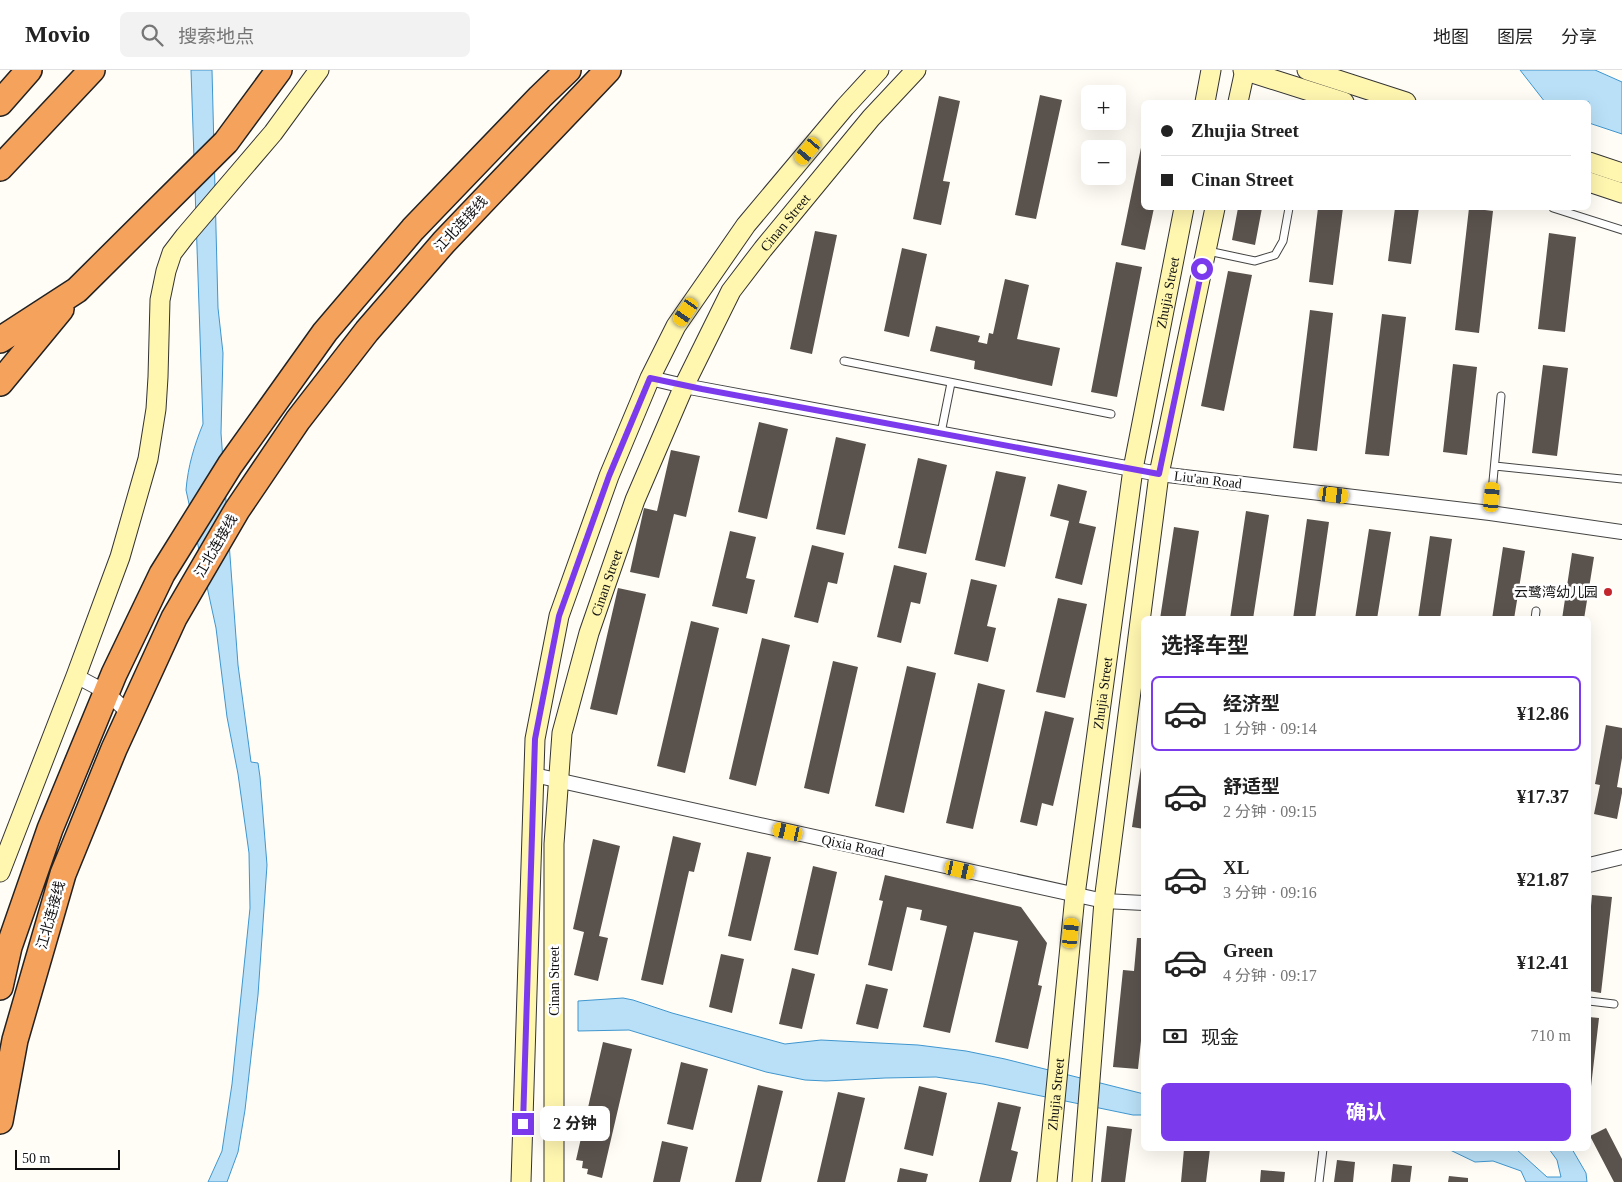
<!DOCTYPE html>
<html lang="zh">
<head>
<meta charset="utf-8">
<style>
	body { margin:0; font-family:"Times New Roman","Noto Sans SC",serif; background:#f2f2f2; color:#222; height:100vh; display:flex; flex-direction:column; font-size:19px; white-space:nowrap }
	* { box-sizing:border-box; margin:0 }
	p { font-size:16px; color:#767676 }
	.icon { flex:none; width:28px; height:28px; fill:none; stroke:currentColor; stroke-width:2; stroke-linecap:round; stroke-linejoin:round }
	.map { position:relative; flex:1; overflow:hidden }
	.sheet { position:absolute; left:1141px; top:546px; width:450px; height:535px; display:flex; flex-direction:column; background:#fff; border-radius:8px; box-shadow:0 5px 20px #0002 }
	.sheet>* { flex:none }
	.guide { position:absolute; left:1141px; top:30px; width:450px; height:110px; border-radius:8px; box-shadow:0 5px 20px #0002; display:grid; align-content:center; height:110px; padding:0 20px; background:#fff }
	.tools { position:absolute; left:1081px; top:15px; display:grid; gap:10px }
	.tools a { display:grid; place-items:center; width:45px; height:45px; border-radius:8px; background:#fff; box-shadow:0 5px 20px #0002; font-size:25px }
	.scale { position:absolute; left:15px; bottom:12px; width:105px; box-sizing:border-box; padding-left:5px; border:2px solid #111; border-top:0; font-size:14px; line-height:18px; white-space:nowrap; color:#111; -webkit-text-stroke:4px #fff; paint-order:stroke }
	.end { position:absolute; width:22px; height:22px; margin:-11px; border:6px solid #7c3aed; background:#fff; box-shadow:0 0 0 2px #fff }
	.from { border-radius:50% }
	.bubble { position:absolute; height:35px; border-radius:8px; background:#fff; box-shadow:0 5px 20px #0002; font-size:16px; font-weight:700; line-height:35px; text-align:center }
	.car { position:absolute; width:15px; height:30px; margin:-15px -8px; border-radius:6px; box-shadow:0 0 4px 1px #0007; background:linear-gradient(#f5c518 24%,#345 0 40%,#f5c518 0 76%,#345 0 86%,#f5c518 0) }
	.guide b { display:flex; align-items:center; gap:18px; height:48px; font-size:19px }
	.guide b+b { border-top:1px solid #e0e0e0 }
	.guide i { width:12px; height:12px; background:#222 }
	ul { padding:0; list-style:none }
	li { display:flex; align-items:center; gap:15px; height:75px; margin:0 10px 8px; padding:0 10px; border:2px solid transparent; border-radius:8px }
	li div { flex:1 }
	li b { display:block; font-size:19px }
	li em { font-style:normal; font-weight:700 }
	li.selected { border-color:#7c3aed }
	li>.icon { width:45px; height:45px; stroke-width:1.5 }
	h2 { padding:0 20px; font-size:22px; line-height:60px }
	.pay { display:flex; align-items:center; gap:12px; height:55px; padding:0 20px; font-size:19px }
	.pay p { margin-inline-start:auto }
	.action { display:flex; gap:10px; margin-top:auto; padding:10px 20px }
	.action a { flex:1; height:58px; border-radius:8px; background:#7c3aed; color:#fff; font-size:20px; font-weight:700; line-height:58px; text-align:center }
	header { display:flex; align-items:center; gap:30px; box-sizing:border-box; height:70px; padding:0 25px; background:#fff; border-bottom:1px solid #e0e0e0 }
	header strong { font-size:24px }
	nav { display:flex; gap:28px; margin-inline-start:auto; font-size:18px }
	.search { width:350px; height:45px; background:#f2f2f2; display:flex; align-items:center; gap:12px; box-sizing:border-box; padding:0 18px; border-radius:8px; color:#767676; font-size:19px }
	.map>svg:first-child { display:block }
	.water { fill:#b9e0f7; stroke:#3f96cf }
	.building { fill:#5a524d }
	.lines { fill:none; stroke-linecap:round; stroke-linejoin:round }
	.lane-casing { stroke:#444; stroke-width:9 }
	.street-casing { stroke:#444; stroke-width:16 }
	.secondary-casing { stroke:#333; stroke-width:21 }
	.highway-casing { stroke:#222; stroke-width:28 }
	.lane { stroke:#fff; stroke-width:7 }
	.street { stroke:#fff; stroke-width:14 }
	.secondary { stroke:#fff6b0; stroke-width:19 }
	.highway { stroke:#f5a25d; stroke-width:25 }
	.route { stroke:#7c3aed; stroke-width:6 }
	.poi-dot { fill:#c4262e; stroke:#fff; stroke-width:2 }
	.labels { text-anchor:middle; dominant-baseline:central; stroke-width:5; stroke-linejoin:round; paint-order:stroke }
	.street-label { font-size:14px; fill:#111; stroke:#fff }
	.poi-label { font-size:14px; fill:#111; stroke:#fff; text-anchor:end }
</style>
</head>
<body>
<header>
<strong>Movio</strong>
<div class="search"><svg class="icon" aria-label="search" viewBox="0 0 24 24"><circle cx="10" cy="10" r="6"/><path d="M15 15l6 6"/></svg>搜索地点</div>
<nav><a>地图</a><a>图层</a><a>分享</a></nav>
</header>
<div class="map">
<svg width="1622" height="1112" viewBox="0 0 1622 1112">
	<rect width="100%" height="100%" fill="#fffdf5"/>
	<path class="water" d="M191 0H212L218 238 223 283 221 363 238 595 251 692 258 693 260 707 267 795 258 925 245 1040 238 1082 227 1112H208L222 1081 232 1014 250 838 249 783 238 704 227 647 216 558 186 420C188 396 194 376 203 354Z
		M1520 0H1595L1622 12V64L1589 53V32H1545Z
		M623 928 633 930 672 943 785 974 821 970 918 975 966 981 1005 989 1144 1024V1045H1133L983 1014 936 1007 885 1008 826 1011 805 1010 766 1002 629 960 578 961V931Z
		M1448 1079H1516L1547 1107H1561L1557 1090 1549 1079H1572L1586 1103 1587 1112H1526L1521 1101 1493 1091 1475 1092Z"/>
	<path class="building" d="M1040 25 1062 30 1036 149 1015 145Z
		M939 26 960 31 943 111 950 112 941 155 913 149Z
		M1143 68 1144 138H1154L1145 180 1121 175Z
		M1238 138H1262L1255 175 1232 170Z
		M1318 138H1343L1333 215 1309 212Z
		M1395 138H1419L1411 194 1388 191Z
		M1469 138 1493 141 1479 263 1455 260Z
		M815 161 837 165 812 284 790 279Z
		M1549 163 1576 167 1565 262 1538 259Z
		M902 178 927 184 909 267 884 261Z
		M1116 192 1142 197 1117 327 1091 322Z
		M1228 201 1252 205 1224 341 1201 336Z
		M1005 209 1029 215 1017 269 1060 278 1052 316 974 299 975 291 930 281 936 256 980 266 978 272 987 274 989 263 993 264Z
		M1310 240 1333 243 1317 381 1293 378Z
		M1382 244 1406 247 1389 386 1365 384Z
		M1453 294 1477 297 1467 385 1443 382Z
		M1543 295 1568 298 1557 386 1532 383Z
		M759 352 788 359 767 449 738 442Z
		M836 367 866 374 845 465 816 459Z
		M671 380 700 386 686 447 674 444 659 508 630 502 644 438 657 441Z
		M918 388 947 395 926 484 898 478Z
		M996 401 1026 407 1005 497 975 490Z
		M1058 414 1087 421 1079 453 1096 457 1082 515 1055 508 1069 451 1050 446Z
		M1246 441 1269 445 1253 549H1230Z
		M1307 449 1329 452 1315 549H1293Z
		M1174 457 1199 461 1185 549H1160Z
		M1369 459 1391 462 1377 549H1355Z
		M730 461 756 467 746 508 755 510 747 544 712 536Z
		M1430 466 1452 469 1440 549H1418Z
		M812 475 844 483 837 514 828 512 818 553 794 547Z
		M1503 477 1525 481 1514 549H1492Z
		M1572 483 1594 487 1584 549H1562Z
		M894 495 927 503 920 534 911 532 901 573 877 567Z
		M971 509 997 515 987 556 996 558 988 592 954 584Z
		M618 518 646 524 617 645 590 639Z
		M1058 528 1087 534 1065 628 1036 622Z
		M691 551 719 558 685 703 657 696Z
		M762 568 790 575 756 716 729 709Z
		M833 591 858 597 829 724 804 718Z
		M907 596 936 603 904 743 875 736Z
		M978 613 1005 620 973 759 946 753Z
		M1045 641 1074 648 1053 736 1042 733 1037 756 1020 752Z
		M1606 655 1622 658V688L1617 717 1622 718V723L1617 749 1594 744 1600 715 1595 714Z
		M1143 684H1144V759L1132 757Z
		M673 766 701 773 694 802 689 801 663 915 641 910Z
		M593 769 620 776 599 866 608 868 598 911 574 905 584 862 573 859Z
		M747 782 771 787 751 871 728 866Z
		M813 796 837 802 818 885 794 880Z
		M885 805 1021 837 1047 873 1038 915 1042 916 1028 979 995 972 1018 871 974 862 950 963 923 957 947 856 920 850 922 840 907 837 892 901 868 895 883 831 879 830Z
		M1592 825 1612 827 1601 923 1589 921V858Z
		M1137 868H1144V943L1138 999 1113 997 1123 900 1134 901Z
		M721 884 744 889 732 943 709 937Z
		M792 898 815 904 802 959 779 954Z
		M866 914 888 919 878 959 856 954Z
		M1589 947 1599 948 1590 1025H1589Z
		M603 972 632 979 602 1108 587 1104 588 1099 582 1098 583 1091 576 1090Z
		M681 992 708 999 693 1060 667 1054Z
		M758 1015 783 1021 761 1112H735Z
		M919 1016 947 1023 933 1086 904 1079Z
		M838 1022 865 1028 845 1112H817Z
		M998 1032 1021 1037 1011 1080 1018 1082 1011 1112H979Z
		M1107 1056 1132 1059 1125 1112H1101Z
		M1606 1058 1622 1089V1112H1614L1590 1066Z
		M662 1071 688 1077 680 1112H653Z
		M1184 1079H1210L1206 1112H1181Z
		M1337 1090 1355 1092 1353 1112H1334Z
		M1393 1094 1412 1096 1410 1112H1391Z
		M900 1098 928 1104 926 1112H897Z
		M1261 1100 1285 1102 1284 1112H1260Z
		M1449 1106 1468 1108V1112H1448Z"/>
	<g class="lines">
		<defs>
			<path id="lane" d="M1553 138 1622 160
				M1208 181 1255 191 1275 185 1283 171 1289 138
				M844 291 1111 344
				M941 363 951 313
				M1495 396 1622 409
				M1490 443 1501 326
				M1535 549 1536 541
				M1589 931 1614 934
				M1319 1112 1323 1079"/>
			<path id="street" d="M650 308 684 316 1159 404 1490 443 1622 462
				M76 606 106 622 130 644
				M534 705 1104 831 1144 833
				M1589 795 1622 787"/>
			<g id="secondary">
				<path d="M1243 0 1344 32"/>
				<path d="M1307 0 1406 32"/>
				<path d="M1205 32 1211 0"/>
				<path d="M1238 32 1245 0"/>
				<path d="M1589 92 1622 103"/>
				<path d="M1589 112 1622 123"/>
				<path d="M0 802 76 606 120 487 148 389 156 339 158 307 160 230 166 201 172 183 185 166 273 63 319 0"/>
				<path d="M521 1112 535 669 559 546 609 406 650 308 676 256 746 155 845 37 879 0"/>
				<path id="s1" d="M554 1112V774L562 663 589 563 635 430 684 316 731 221 763 179 871 48 916 0"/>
				<path id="s2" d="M1047 1112 1075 825 1133 399 1184 138"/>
				<path d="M1082 1112 1104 831 1159 404 1215 138"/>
			</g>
			<path id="highway" d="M0 33 29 0
				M0 98 92 0
				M0 270 77 220 226 72 279 0
				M0 313 61 239
				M0 917 9 877 50 759 114 604 162 504 230 395 325 262 413 159 540 27 568 0
				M0 1051 15 970 63 804 114 679 174 548 237 440 298 350 367 261 444 172 608 0"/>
		</defs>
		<use href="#lane" class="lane-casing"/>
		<use href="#street" class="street-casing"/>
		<use href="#secondary" class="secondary-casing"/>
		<use href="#highway" class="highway-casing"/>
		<use href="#lane" class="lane"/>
		<use href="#street" class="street"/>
		<use href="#secondary" class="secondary"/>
		<use href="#highway" class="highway"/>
	</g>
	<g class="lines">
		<path class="route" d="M523 1054 535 669 559 546 609 406 650 308 702 319 1159 404 1202 199"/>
	</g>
	<circle class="poi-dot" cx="1608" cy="522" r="5"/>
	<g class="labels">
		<g class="street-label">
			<text stroke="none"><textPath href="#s1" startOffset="1011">Cinan Street</textPath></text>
			<text transform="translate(461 154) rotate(-47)">江北连接线</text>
			<text stroke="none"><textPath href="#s2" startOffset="898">Zhujia Street</textPath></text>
			<text transform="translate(1208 410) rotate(7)">Liu'an Road</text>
			<text transform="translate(216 476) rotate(-60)">江北连接线</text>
			<text stroke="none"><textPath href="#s1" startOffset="606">Cinan Street</textPath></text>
			<text stroke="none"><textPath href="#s2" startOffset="492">Zhujia Street</textPath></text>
			<text transform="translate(853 776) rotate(12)">Qixia Road</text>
			<text transform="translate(51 845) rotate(-74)">江北连接线</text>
			<text transform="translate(554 911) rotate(-90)">Cinan Street</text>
			<text stroke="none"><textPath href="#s2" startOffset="88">Zhujia Street</textPath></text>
		</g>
		<g class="poi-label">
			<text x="1598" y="522">云鹭湾幼儿园</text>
		</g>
	</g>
</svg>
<div class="tools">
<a>+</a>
<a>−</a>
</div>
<div class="scale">50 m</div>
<i class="end from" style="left:1202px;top:199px"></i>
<i class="end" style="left:523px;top:1054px"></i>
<div class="bubble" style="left:540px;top:1036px;width:70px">2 分钟</div>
<i class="car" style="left:808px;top:81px;rotate:220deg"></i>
<i class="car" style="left:686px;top:242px;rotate:215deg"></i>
<i class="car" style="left:1334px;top:425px;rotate:97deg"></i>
<i class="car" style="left:1492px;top:427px;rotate:5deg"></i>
<i class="car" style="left:788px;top:762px;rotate:283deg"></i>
<i class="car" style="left:960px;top:800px;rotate:103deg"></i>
<i class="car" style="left:1071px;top:863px;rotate:6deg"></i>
<div class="guide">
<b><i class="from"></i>Zhujia Street</b>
<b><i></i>Cinan Street</b>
</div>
<section class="sheet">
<h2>选择车型</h2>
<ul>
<li class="selected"><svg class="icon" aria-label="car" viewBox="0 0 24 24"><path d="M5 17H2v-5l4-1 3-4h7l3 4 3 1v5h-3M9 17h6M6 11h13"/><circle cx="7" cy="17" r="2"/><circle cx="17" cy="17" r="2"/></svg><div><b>经济型</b><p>1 分钟 · 09:14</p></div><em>¥12.86</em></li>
<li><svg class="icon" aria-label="car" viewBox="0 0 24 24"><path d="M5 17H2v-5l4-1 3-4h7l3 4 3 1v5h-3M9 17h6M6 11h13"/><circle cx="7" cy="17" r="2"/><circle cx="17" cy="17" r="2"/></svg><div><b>舒适型</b><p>2 分钟 · 09:15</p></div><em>¥17.37</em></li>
<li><svg class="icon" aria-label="car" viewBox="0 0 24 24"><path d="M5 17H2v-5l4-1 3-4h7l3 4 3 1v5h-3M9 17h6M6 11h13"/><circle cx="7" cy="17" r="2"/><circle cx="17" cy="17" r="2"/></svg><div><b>XL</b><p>3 分钟 · 09:16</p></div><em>¥21.87</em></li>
<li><svg class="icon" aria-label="car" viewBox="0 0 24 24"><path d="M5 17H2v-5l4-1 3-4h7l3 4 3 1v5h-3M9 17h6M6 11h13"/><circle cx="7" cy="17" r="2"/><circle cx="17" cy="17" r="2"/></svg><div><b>Green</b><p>4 分钟 · 09:17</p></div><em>¥12.41</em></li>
</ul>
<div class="pay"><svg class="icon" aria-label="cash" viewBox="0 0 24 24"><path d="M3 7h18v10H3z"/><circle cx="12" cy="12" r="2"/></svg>现金<p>710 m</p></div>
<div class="action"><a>确认</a></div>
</section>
</div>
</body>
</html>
